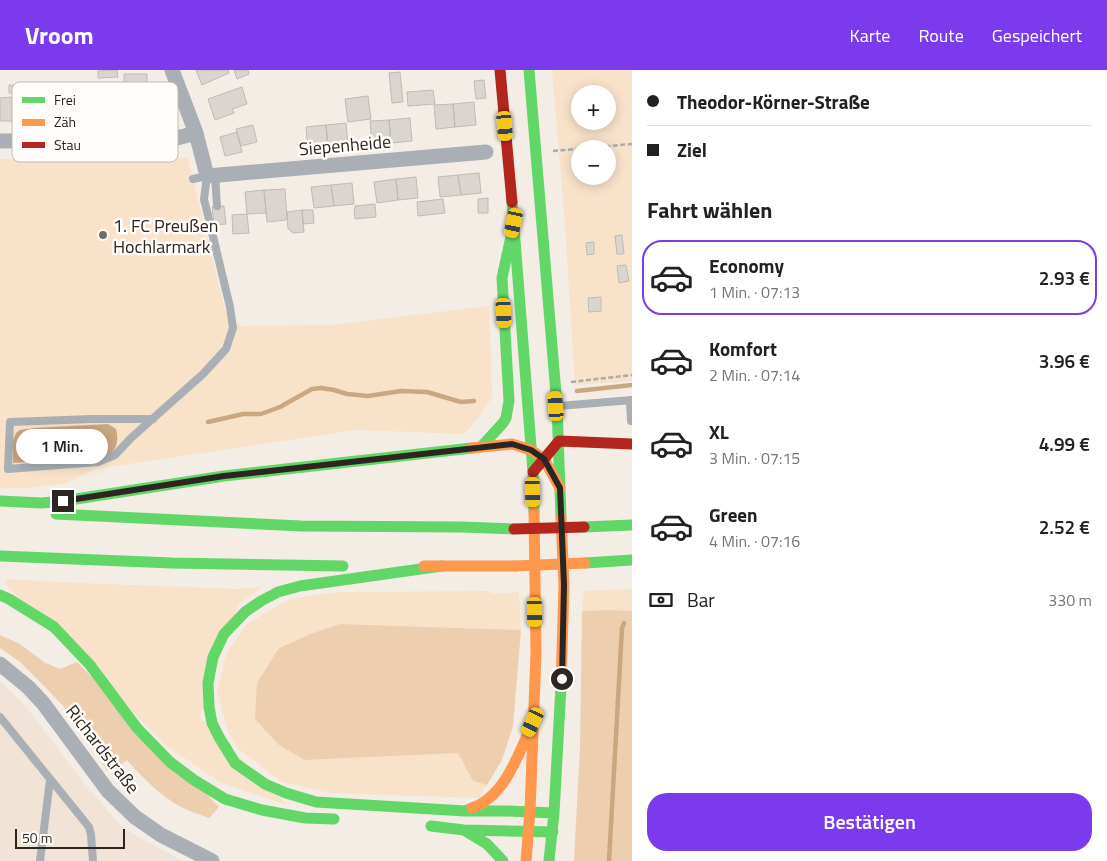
<!DOCTYPE html>
<html lang="de">
<head>
<meta charset="utf-8">
<style>
	body { margin:0; font-family:"Titillium Web",sans-serif; background:#f6f6f6; color:#202124; height:100vh; display:flex; flex-direction:column; font-size:19px; white-space:nowrap }
	* { box-sizing:border-box; margin:0 }
	p { font-size:16px; color:#757577 }
	.icon { flex:none; width:28px; height:28px; fill:none; stroke:currentColor; stroke-width:2; stroke-linecap:round; stroke-linejoin:round }
	.map { position:relative; flex:1; overflow:hidden }
	.panel { display:flex; flex-direction:column; background:#fff; width:475px }
	.panel>* { flex:none }
	.banner { display:grid; align-content:center; height:110px; padding:0 15px; background:#fff }
	.buttons { position:absolute; left:571px; top:15px; display:grid; gap:10px }
	.buttons a { display:grid; place-items:center; width:45px; height:45px; border-radius:50%; background:#fff; box-shadow:0 2px 12px #0003; font-size:25px }
	.scale { position:absolute; left:15px; bottom:12px; width:110px; box-sizing:border-box; padding-left:5px; border:2px solid #2b2621; border-top:0; font-size:14px; line-height:18px; white-space:nowrap; color:#2b2621; -webkit-text-stroke:4px #fffcf9; paint-order:stroke }
	.end { position:absolute; width:22px; height:22px; margin:-11px; border:6px solid #2b2621; background:#fff; box-shadow:0 0 0 2px #fff }
	.from { border-radius:50% }
	.bubble { position:absolute; height:35px; border-radius:18px; background:#fff; box-shadow:0 2px 12px #0003; font-size:16px; font-weight:600; line-height:35px; text-align:center }
	.car { position:absolute; width:15px; height:30px; margin:-15px -8px; border-radius:6px; box-shadow:0 0 4px 1px #0007; background:linear-gradient(#f5c518 24%,#345 0 40%,#f5c518 0 76%,#345 0 86%,#f5c518 0) }
	.banner b { display:flex; align-items:center; gap:18px; height:48px; font-size:19px }
	.banner b+b { border-top:1px solid #e0e0e0 }
	.banner i { width:12px; height:12px; background:#202124 }
	ul { padding:0; list-style:none }
	li { display:flex; align-items:center; gap:15px; height:75px; margin:0 10px 8px; padding:0 5px; border:2px solid transparent; border-radius:20px }
	li div { flex:1 }
	li b { display:block; font-size:19px }
	li em { font-style:normal; font-weight:600 }
	li.active { border-color:#7c3aed }
	li>.icon { width:45px; height:45px; stroke-width:1.5 }
	h2 { padding:0 15px; font-size:22px; line-height:60px }
	.pay { display:flex; align-items:center; gap:12px; height:55px; padding:0 15px; font-size:19px }
	.pay p { margin-inline-start:auto }
	.cta { display:flex; gap:10px; margin-top:auto; padding:10px 15px }
	.cta a { flex:1; height:58px; border-radius:20px; background:#7c3aed; color:#fff; font-size:20px; font-weight:600; line-height:58px; text-align:center }
	header { display:flex; align-items:center; gap:30px; box-sizing:border-box; height:70px; padding:0 25px; background:#7c3aed; color:#fff }
	header strong { font-size:24px }
	nav { display:flex; gap:28px; margin-inline-start:auto; font-size:18px }
	main { display:flex; flex:1; min-height:0 }
	.map>svg:first-child { display:block }
	.built { fill:#f1e3d5 }
	.green { fill:#f9e2ca; fill-rule:evenodd }
	.forest { fill:#edcfb0 }
	.water { fill:#caa781 }
	.lines { fill:none; stroke-linecap:round; stroke-linejoin:round }
	.stream { stroke:#caa781; stroke-width:4.5 }
	.building { fill:#dbd5cf; stroke:#bfbab4 }
	.path { stroke:#a9abac; stroke-width:2.5; stroke-dasharray:5 2.5; stroke-linecap:butt }
	.lane { stroke:#a9afb4; stroke-width:8 }
	.street { stroke:#a9afb4; stroke-width:15 }
	.fast { stroke:#63d668; stroke-width:11 }
	.slow { stroke:#ff974d; stroke-width:11 }
	.jam { stroke:#b3261e; stroke-width:11 }
	.slow-bridge { stroke:#ff974d; stroke-width:11 }
	.jam-bridge { stroke:#b3261e; stroke-width:11 }
	.route { stroke:#2b2621; stroke-width:6 }
	.poi-dot { fill:#716c66; stroke:#fffcf9; stroke-width:2 }
	.labels { text-anchor:middle; dominant-baseline:central; stroke-width:5; stroke-linejoin:round; paint-order:stroke }
	.street-label { font-size:18px; fill:#2b2621; stroke:#fffcf9 }
	.poi-label { font-size:18px; fill:#2b2621; stroke:#fffcf9; text-anchor:start }
	.key { fill:#fffcf9; stroke:#bfbcb8; stroke-width:1 }
	.key-label { font-size:14px; fill:#2b2621 }
</style>
</head>
<body>
<header>
<strong>Vroom</strong>
<nav><a>Karte</a><a>Route</a><a>Gespeichert</a></nav>
</header>
<main>
<div class="map">
<svg width="632" height="791" viewBox="0 0 632 791">
	<rect width="100%" height="100%" fill="#f4ede6"/>
	<path class="built" d="M0 611 26 637 81 709 120 755 142 769 183 791H0Z"/>
	<path class="green" d="M552 0H632V311L575 315 565 155ZM580 24H608V51H580ZM580 79H608V106H580Z
		M188 88 225 240 241 256 332 255 489 236 492 327 480 346 464 364 356 360 95 399 67 413 27 418H0V89Z
		M7 509 55 512 237 519 262 517 238 535 200 647 287 735 221 713 165 675 6 515Z
		M632 519V541L611 540 582 541 584 521Z
		M490 521V524L519 522 521 560 340 554 313 563 279 578 305 690 458 683 473 711 487 715 479 728 330 723 282 712 237 678 227 659 217 620 227 582 247 554 289 529 337 522Z"/>
	<path class="forest" d="M611 540 632 541V791H574L580 676 582 541Z
		M340 554 521 560 513 656 502 690 487 715 473 711 458 683 305 690 279 675 255 649 257 613 279 578 313 563Z
		M0 565 20 574 44 592 60 599 77 592 219 737 209 748C202 745 194 743 187 740 163 729 144 709 127 690L117 698 107 701 74 647 44 616 20 592 0 578Z"/>
	<path class="water" d="M108 354 116 359C119 370 117 382 105 386L13 393V371L16 363 20 360 35 358Z"/>
	<g class="lines">
		<path class="stream" d="M577 321 632 315
			M208 352 243 344H261L280 337 312 319 321 318 334 320 347 324 368 326 401 321 427 322 461 332 474 331
			M609 791 622 558 624 553"/>
	</g>
	<path class="building" d="M117 0 118 7 98 8V1Z
		M196 0H228L229 3 202 15Z
		M234 0H248L249 4 237 9Z
		M400 2 403 32 392 33 389 3Z
		M124 4H147V28H131V15H124Z
		M484 10 486 28 476 29 474 11Z
		M9 15 26 16V24L9 23Z
		M242 17 247 34 232 39 234 43 215 50 208 29Z
		M433 20 435 34 408 36 407 22Z
		M368 26 371 49 348 52 345 29Z
		M12 27V51H0V28Z
		M474 32 476 55 455 57 453 34Z
		M453 34 455 57 436 59 434 35Z
		M410 48 412 71 391 73 389 50Z
		M389 50 391 73 372 75 370 51Z
		M346 53 348 76 328 78 326 55Z
		M253 55 257 72 241 76 236 59Z
		M326 55 328 78 308 80 306 57Z
		M237 62 242 82 225 86 220 67Z
		M479 103 481 123 461 125 458 105Z
		M458 105 461 125 440 127 438 107Z
		M416 107 418 128 398 130 396 109Z
		M396 109 398 130 377 133 374 112Z
		M352 113 354 134 334 136 331 115Z
		M331 115 334 136 314 138 311 117Z
		M285 119 287 149H286V150L267 152 264 120Z
		M264 120 266 143 247 144 245 122Z
		M488 128V143H478V129Z
		M443 129 445 143 418 146 417 132Z
		M375 134 376 147 355 149 354 139H355V136Z
		M224 136 226 154 214 155 212 137Z
		M302 140 304 162 293 163V162H291L290 159H288L287 142Z
		M302 140H313L314 153 303 154Z
		M247 144 249 163 233 164 232 145Z
		M622 165 624 184H617L615 166Z
		M594 172V184L587 185 586 173Z
		M626 195 629 211 619 213 617 196Z
		M601 227V241L589 242 588 228Z"/>
	<g class="lines">
		<path class="path" d="M553 81 632 74
			M571 312 632 305"/>
		<path class="lane" d="M215 105 217 136
			M630 330 631 351H632
			M559 336 632 330
			M153 349H92L10 352 8 399 98 392 115 385 131 368 203 304 226 279 233 258 230 237 204 129 207 106 193 109
			M0 647 89 757 91 765 93 791
			M40 791 50 710"/>
		<path class="street" d="M172 0 196 63 207 106 486 82
			M0 71 173 69 196 63
			M0 594 28 617 43 633 108 721 135 747 161 765 212 791"/>
		<path class="fast" d="M529 0 557 336 561 448
			M512 132 533 402 534 442
			M481 377 503 353 506 348 509 331 502 208 514 153
			M0 431 42 433 63 431 224 406 472 378
			M56 444 301 456 460 457 514 459
			M584 457 632 455
			M0 486 172 493 343 496
			M585 493 632 490
			M442 496 300 516 278 522 261 531 245 542 224 564 213 587 208 613 209 637 212 653 219 667 235 693 265 714 286 723 316 732 465 741 472 738
			M0 525 9 529 54 557 90 595 137 658 170 692 194 710 225 729 262 740 305 748 334 749
			M467 741H507L554 743
			M431 756 464 760 553 762
			M464 760 487 774 503 791
			M549 791 554 743 561 616"/>
		<path class="slow" d="M472 378 512 374 531 380 544 389 560 418
			M561 448 564 515 561 616
			M424 496H515
			M472 738C506 726 519 682 533 652
			M526 791 530 741 536 582 534 442"/>
		<path class="jam" d="M500 0 512 132
			M533 402 559 371 632 374"/>
		<path class="slow-bridge" d="M515 496 585 493"/>
		<path class="jam-bridge" d="M514 459 584 457"/>
	</g>
	<g class="lines">
		<path class="route" d="M63 431 224 406 512 374 531 380 544 389 560 418 564 515 562 609"/>
	</g>
	<circle class="poi-dot" cx="103" cy="165" r="5"/>
	<g class="labels">
		<g class="street-label">
			<text transform="translate(345 75) rotate(-5)">Siepenheide</text>
			<text transform="translate(103 679) rotate(52)">Richardstraße</text>
		</g>
		<g class="poi-label">
			<text x="113" y="155">1. FC Preußen<tspan x="113" dy="21">Hochlarmark</tspan></text>
		</g>
	</g>
	<rect x="12" y="12" width="166" height="80" rx="8" class="key"/>
	<rect x="22" y="27" width="23" height="6" fill="#63d668"/>
	<rect x="22" y="49" width="23" height="7" fill="#ff974d"/>
	<rect x="22" y="72" width="23" height="6" fill="#b3261e"/>
	<g class="key-label">
		<text x="54" y="35">Frei</text>
		<text x="54" y="57">Zäh</text>
		<text x="54" y="80">Stau</text>
	</g>
</svg>
<div class="buttons">
<a>+</a>
<a>−</a>
</div>
<div class="scale">50 m</div>
<i class="end from" style="left:562px;top:609px"></i>
<i class="end" style="left:63px;top:431px"></i>
<div class="bubble" style="left:16px;top:359px;width:92px">1 Min.</div>
<i class="car" style="left:505px;top:56px;rotate:175deg"></i>
<i class="car" style="left:514px;top:153px;rotate:192deg"></i>
<i class="car" style="left:504px;top:243px;rotate:177deg"></i>
<i class="car" style="left:556px;top:336px;rotate:356deg"></i>
<i class="car" style="left:533px;top:422px;rotate:179deg"></i>
<i class="car" style="left:535px;top:542px;rotate:179deg"></i>
<i class="car" style="left:533px;top:652px;rotate:205deg"></i>
</div>
<section class="panel">
<div class="banner">
<b><i class="from"></i>Theodor-Körner-Straße</b>
<b><i></i>Ziel</b>
</div>
<h2>Fahrt wählen</h2>
<ul>
<li class="active"><svg class="icon" aria-label="car" viewBox="0 0 24 24"><path d="M5 17H2v-5l4-1 3-4h7l3 4 3 1v5h-3M9 17h6M6 11h13"/><circle cx="7" cy="17" r="2"/><circle cx="17" cy="17" r="2"/></svg><div><b>Economy</b><p>1 Min. · 07:13</p></div><em>2.93 €</em></li>
<li><svg class="icon" aria-label="car" viewBox="0 0 24 24"><path d="M5 17H2v-5l4-1 3-4h7l3 4 3 1v5h-3M9 17h6M6 11h13"/><circle cx="7" cy="17" r="2"/><circle cx="17" cy="17" r="2"/></svg><div><b>Komfort</b><p>2 Min. · 07:14</p></div><em>3.96 €</em></li>
<li><svg class="icon" aria-label="car" viewBox="0 0 24 24"><path d="M5 17H2v-5l4-1 3-4h7l3 4 3 1v5h-3M9 17h6M6 11h13"/><circle cx="7" cy="17" r="2"/><circle cx="17" cy="17" r="2"/></svg><div><b>XL</b><p>3 Min. · 07:15</p></div><em>4.99 €</em></li>
<li><svg class="icon" aria-label="car" viewBox="0 0 24 24"><path d="M5 17H2v-5l4-1 3-4h7l3 4 3 1v5h-3M9 17h6M6 11h13"/><circle cx="7" cy="17" r="2"/><circle cx="17" cy="17" r="2"/></svg><div><b>Green</b><p>4 Min. · 07:16</p></div><em>2.52 €</em></li>
</ul>
<div class="pay"><svg class="icon" aria-label="cash" viewBox="0 0 24 24"><path d="M3 7h18v10H3z"/><circle cx="12" cy="12" r="2"/></svg>Bar<p>330 m</p></div>
<div class="cta"><a>Bestätigen</a></div>
</section>
</main>
</body>
</html>
